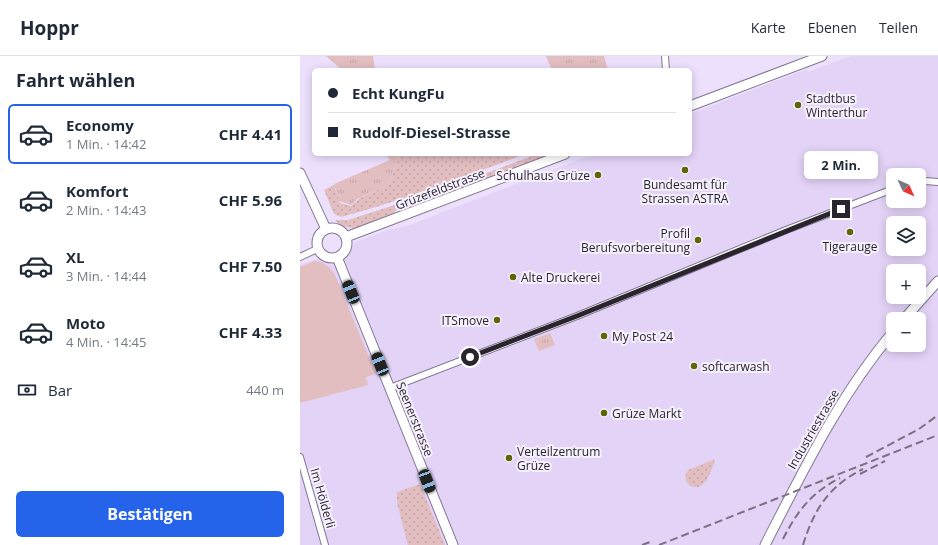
<!DOCTYPE html>
<html lang="de">
<head>
<meta charset="utf-8">
<style>
	body { margin:0; font-family:"Open Sans",sans-serif; background:#f2f2f3; color:#1f2937; height:100vh; display:flex; flex-direction:column; font-size:15px; white-space:nowrap }
	* { box-sizing:border-box; margin:0 }
	p { font-size:13px; color:#747a83 }
	.icon { flex:none; width:22px; height:22px; fill:none; stroke:currentColor; stroke-width:2; stroke-linecap:round; stroke-linejoin:round }
	.map { position:relative; flex:1; overflow:hidden }
	.panel { display:flex; flex-direction:column; background:#fff; width:300px }
	.panel>* { flex:none }
	.top-card { position:absolute; left:12px; top:12px; width:380px; height:88px; border-radius:6px; box-shadow:0 2px 10px #0003; display:grid; align-content:center; height:88px; padding:0 16px; background:#fff }
	.needle { width:26px; rotate:135deg }
	.controls { position:absolute; left:586px; top:112px; display:grid; gap:8px }
	.controls a { display:grid; place-items:center; width:40px; height:40px; border-radius:6px; background:#fff; box-shadow:0 2px 10px #0003; font-size:20px }
	.end { position:absolute; width:18px; height:18px; margin:-9px; border:5px solid #29242e; background:#fff; box-shadow:0 0 0 2px #fff }
	.from { border-radius:50% }
	.bubble { position:absolute; height:28px; border-radius:6px; background:#fff; box-shadow:0 2px 10px #0003; font-size:13px; font-weight:700; line-height:28px; text-align:center }
	.car { position:absolute; width:12px; height:24px; margin:-12px -6px; border-radius:5px; box-shadow:0 0 3px 1px #0007; background:linear-gradient(#222 24%,#8ab4d8 0 40%,#222 0 76%,#8ab4d8 0 86%,#222 0) }
	.top-card b { display:flex; align-items:center; gap:14px; height:38px; font-size:15px }
	.top-card b+b { border-top:1px solid #e0e1e3 }
	.top-card i { width:10px; height:10px; background:#1f2937 }
	ul { padding:0; list-style:none }
	li { display:flex; align-items:center; gap:12px; height:60px; margin:0 8px 6px; padding:0 8px; border:2px solid transparent; border-radius:6px }
	li div { flex:1 }
	li b { display:block; font-size:15px }
	li em { font-style:normal; font-weight:700 }
	li.active { border-color:#2563eb }
	li>.icon { width:36px; height:36px; stroke-width:1.5 }
	h2 { padding:0 16px; font-size:18px; line-height:48px }
	.pay { display:flex; align-items:center; gap:10px; height:44px; padding:0 16px; font-size:15px }
	.pay p { margin-inline-start:auto }
	.primary-button { display:flex; gap:8px; margin-top:auto; padding:8px 16px }
	.primary-button a { flex:1; height:46px; border-radius:6px; background:#2563eb; color:#fff; font-size:16px; font-weight:700; line-height:46px; text-align:center }
	header { display:flex; align-items:center; gap:24px; box-sizing:border-box; height:56px; padding:0 20px; background:#fff; border-bottom:1px solid #e0e1e3 }
	header strong { font-size:19px }
	nav { display:flex; gap:22px; margin-inline-start:auto; font-size:14px }
	main { display:flex; flex:1; min-height:0 }
	.map>svg:first-child { display:block }
	.built { fill:#e3d3f7; fill-rule:evenodd }
	.grass { fill:url(#grass-dots) }
	.park { fill:url(#park-tufts) }
	.pitch { fill:#e2bec1 }
	.lines { fill:none; stroke-linecap:round; stroke-linejoin:round }
	.street-casing { stroke:#827791; stroke-width:8 }
	.secondary-casing { stroke:#827791; stroke-width:11 }
	.street { stroke:#fff; stroke-width:6 }
	.secondary { stroke:#fff; stroke-width:9 }
	.rail { stroke:#7a7284; stroke-width:2; stroke-dasharray:8 4; stroke-linecap:butt }
	.route { stroke:#29242e; stroke-width:5 }
	.poi-dot { fill:#5d6606; stroke:#f6f1fd; stroke-width:1.5 }
	.labels { text-anchor:middle; dominant-baseline:central; stroke-width:4; stroke-linejoin:round; paint-order:stroke }
	.poi-label { font-size:12px; fill:#29242e; stroke:#f6f1fd; text-anchor:start }
	.street-label { font-size:12px; fill:#29242e; stroke:#f6f1fd }
</style>
</head>
<body>
<header>
<strong>Hoppr</strong>
<nav><a>Karte</a><a>Ebenen</a><a>Teilen</a></nav>
</header>
<main>
<section class="panel">
<h2>Fahrt wählen</h2>
<ul>
<li class="active"><svg class="icon" aria-label="car" viewBox="0 0 24 24"><path d="M5 17H2v-5l4-1 3-4h7l3 4 3 1v5h-3M9 17h6M6 11h13"/><circle cx="7" cy="17" r="2"/><circle cx="17" cy="17" r="2"/></svg><div><b>Economy</b><p>1 Min. · 14:42</p></div><em>CHF 4.41</em></li>
<li><svg class="icon" aria-label="car" viewBox="0 0 24 24"><path d="M5 17H2v-5l4-1 3-4h7l3 4 3 1v5h-3M9 17h6M6 11h13"/><circle cx="7" cy="17" r="2"/><circle cx="17" cy="17" r="2"/></svg><div><b>Komfort</b><p>2 Min. · 14:43</p></div><em>CHF 5.96</em></li>
<li><svg class="icon" aria-label="car" viewBox="0 0 24 24"><path d="M5 17H2v-5l4-1 3-4h7l3 4 3 1v5h-3M9 17h6M6 11h13"/><circle cx="7" cy="17" r="2"/><circle cx="17" cy="17" r="2"/></svg><div><b>XL</b><p>3 Min. · 14:44</p></div><em>CHF 7.50</em></li>
<li><svg class="icon" aria-label="car" viewBox="0 0 24 24"><path d="M5 17H2v-5l4-1 3-4h7l3 4 3 1v5h-3M9 17h6M6 11h13"/><circle cx="7" cy="17" r="2"/><circle cx="17" cy="17" r="2"/></svg><div><b>Moto</b><p>4 Min. · 14:45</p></div><em>CHF 4.33</em></li>
</ul>
<div class="pay"><svg class="icon" aria-label="cash" viewBox="0 0 24 24"><path d="M3 7h18v10H3z"/><circle cx="12" cy="12" r="2"/></svg>Bar<p>440 m</p></div>
<div class="primary-button"><a>Bestätigen</a></div>
</section>
<div class="map">
<svg width="638" height="489" viewBox="0 0 638 489">
	<defs>
		<pattern id="grass-dots" width="8" height="8" patternUnits="userSpaceOnUse"><rect width="8" height="8" fill="#e2bec1"/><path d="M2 2h.1M6 6h.1" fill="none" stroke="#c2a3a6" stroke-width="1.8" stroke-linecap="round"/></pattern>
		<pattern id="park-tufts" width="24" height="20" patternUnits="userSpaceOnUse"><rect width="24" height="20" fill="#e2bec1"/><path d="M3 7l-1-3M5 7V3M7 7l1-3M15 17l-1-3M17 17v-4M19 17l1-3" fill="none" stroke="#c2a3a6"/></pattern>
	</defs>
	<rect width="100%" height="100%" fill="#ece0fd"/>
	<path class="built" d="M551 0H638V489H0V209L19 202 31 209 47 200 49 193 56 186 88 174 107 170 294 98H390V58L507 13 508 16ZM593 119H619V145H593ZM593 167H619V193H593ZM593 215H619V241H593ZM593 263H619V289H593Z"/>
	<path class="grass" d="M99 98H225C165 121 104 144 41 161L34 158 24 134 34 129 40 147 51 150 60 142 88 129 98 104Z
		M237 98H252L145 139 96 154 92 160 53 173 51 171C44 173 40 169 35 164H48L144 133Z
		M415 403C412 414 403 442 387 427L385 420 388 414Z
		M120 428 145 489H108L97 447V436Z"/>
	<path class="park" d="M26 0H73L75 14H42Z
		M246 0H304L308 14H252Z
		M85 98H99L98 104 88 129 57 143 51 149 39 145 34 128 90 104Z
		M250 277 255 289 239 295 234 283Z"/>
	<path class="pitch" d="M14 205C25 206 29 210 35 219L76 318 66 321 68 329 0 347V211Z"/>
	<g class="lines">
		<defs>
			<path id="street" d="M365 0 366 14
				M619 127 625 125 638 126
				M0 201 17 193
				M90 332 277 260 486 174 593 133
				M0 401 25 489"/>
			<path id="secondary" d="M390 50 522 0
				M0 117 26 173
				M17 187a15 15 0 1 1 30 0a15 15 0 1 1-30 0Z
				M46 181 265 98
				M37 201 153 489
				M604 263 638 225
				M465 489C503 415 539 340 593 276"/>
		</defs>
		<use href="#street" class="street-casing"/>
		<use href="#secondary" class="secondary-casing"/>
		<use href="#street" class="street"/>
		<use href="#secondary" class="secondary"/>
		<path class="rail" d="M566 401 619 373 638 359
			M560 418 585 405
			M483 483C498 454 511 437 540 422
			M342 489 353 485
			M359 489 638 379
			M503 489C514 453 529 430 563 413"/>
	</g>
	<g class="lines">
		<path class="route" d="M170 301 277 260 541 153"/>
	</g>
	<g class="poi-dot">
		<circle cx="498" cy="49" r="4"/>
		<circle cx="385" cy="114" r="4"/>
		<circle cx="298" cy="119" r="4"/>
		<circle cx="550" cy="176" r="4"/>
		<circle cx="398" cy="184" r="4"/>
		<circle cx="213" cy="221" r="4"/>
		<circle cx="197" cy="264" r="4"/>
		<circle cx="304" cy="280" r="4"/>
		<circle cx="394" cy="310" r="4"/>
		<circle cx="304" cy="357" r="4"/>
		<circle cx="209" cy="402" r="4"/>
	</g>
	<g class="labels">
		<g class="poi-label">
			<text x="506" y="42">Stadtbus<tspan x="506" dy="14">Winterthur</tspan></text>
			<text x="290" y="119" text-anchor="end">Schulhaus Grüze</text>
			<text x="385" y="128" text-anchor="middle">Bundesamt für<tspan x="385" dy="14">Strassen ASTRA</tspan></text>
			<text x="390" y="177" text-anchor="end">Profil<tspan x="390" dy="14">Berufsvorbereitung</tspan></text>
			<text x="550" y="190" text-anchor="middle">Tigerauge</text>
			<text x="221" y="221">Alte Druckerei</text>
			<text x="189" y="264" text-anchor="end">ITSmove</text>
			<text x="312" y="280">My Post 24</text>
			<text x="402" y="310">softcarwash</text>
			<text x="312" y="357">Grüze Markt</text>
			<text x="217" y="395">Verteilzentrum<tspan x="217" dy="14">Grüze</tspan></text>
		</g>
		<g class="street-label">
			<text transform="translate(140 133) rotate(-21)">Grüzefeldstrasse</text>
			<text transform="translate(115 363) rotate(68)">Seenerstrasse</text>
			<text transform="translate(513 373) rotate(-60)">Industriestrasse</text>
			<text transform="translate(23 442) rotate(74)">Im Hölderli</text>
		</g>
	</g>
</svg>
<div class="controls">
<a><svg class="needle" viewBox="-14 -14 28 28"><path d="M0-13l5 13h-10z" fill="#e53935"/><path d="M0 13l5-13h-10z" fill="#747a83"/></svg></a>
<a><svg class="icon" aria-label="layers" viewBox="0 0 24 24"><path d="M12 4l9 5-9 5-9-5zM3 14l9 5 9-5"/></svg></a>
<a>+</a>
<a>−</a>
</div>
<i class="end from" style="left:170px;top:301px"></i>
<i class="end" style="left:541px;top:153px"></i>
<div class="bubble" style="left:504px;top:95px;width:74px">2 Min.</div>
<i class="car" style="left:51px;top:236px;rotate:338deg"></i>
<i class="car" style="left:80px;top:308px;rotate:338deg"></i>
<i class="car" style="left:127px;top:425px;rotate:159deg"></i>
<div class="top-card">
<b><i class="from"></i>Echt KungFu</b>
<b><i></i>Rudolf-Diesel-Strasse</b>
</div>
</div>
</main>
</body>
</html>
